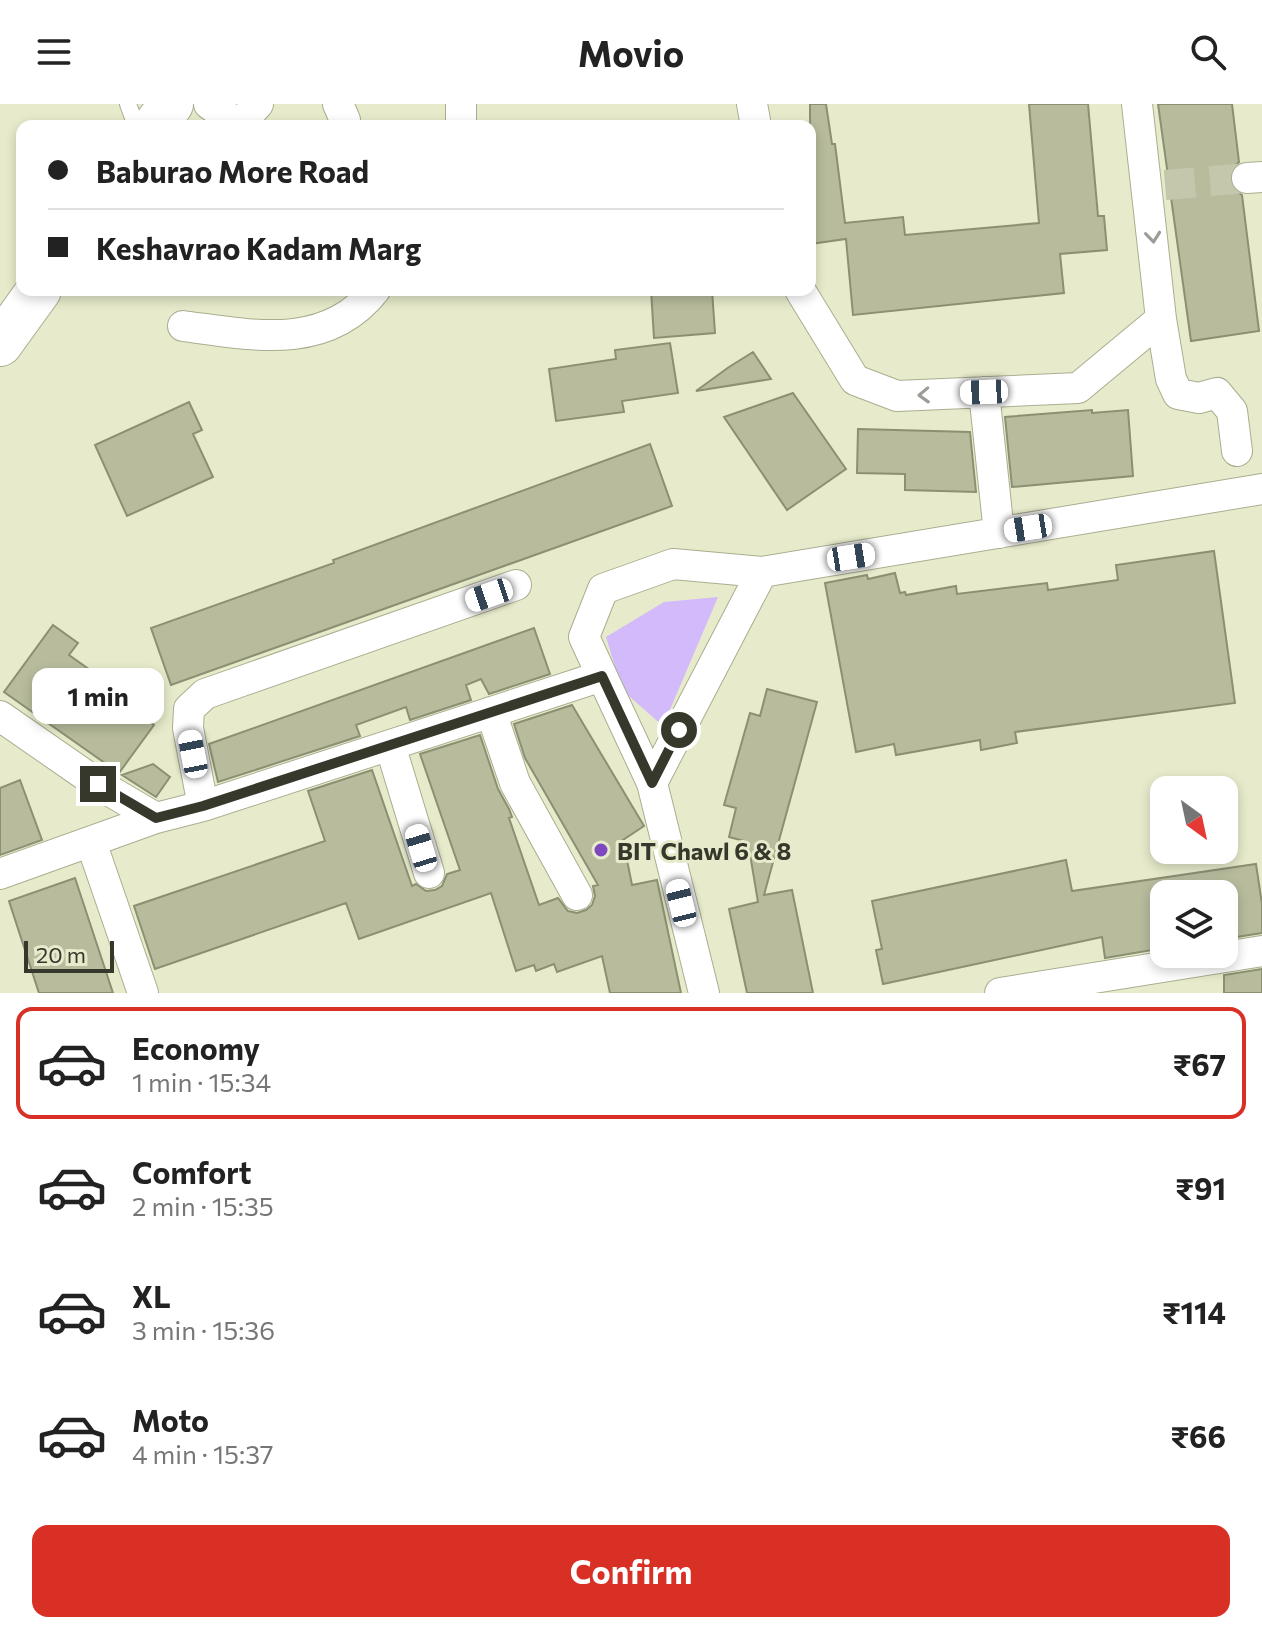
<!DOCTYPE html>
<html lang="en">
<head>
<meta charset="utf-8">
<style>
	body { margin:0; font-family:Commissioner,sans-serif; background:#f2f2f2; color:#222; height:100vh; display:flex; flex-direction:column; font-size:30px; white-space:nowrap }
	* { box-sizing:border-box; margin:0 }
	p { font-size:26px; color:#767676 }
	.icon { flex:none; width:44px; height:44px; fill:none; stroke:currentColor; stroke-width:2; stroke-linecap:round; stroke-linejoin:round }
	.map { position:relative; height:889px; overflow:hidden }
	.details { display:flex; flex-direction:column; background:#fff; flex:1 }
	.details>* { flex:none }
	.guide { position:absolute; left:16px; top:16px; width:800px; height:176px; border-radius:16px; box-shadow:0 4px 12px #0003; display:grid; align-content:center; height:176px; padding:0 32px; background:#fff }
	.needle { width:52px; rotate:147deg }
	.buttons { position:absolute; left:1150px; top:672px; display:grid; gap:16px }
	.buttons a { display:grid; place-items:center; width:88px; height:88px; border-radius:16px; background:#fff; box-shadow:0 4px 12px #0003; font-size:40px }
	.scale { position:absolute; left:24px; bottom:20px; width:90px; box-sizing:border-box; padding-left:8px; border:4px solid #36382b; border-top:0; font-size:22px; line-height:28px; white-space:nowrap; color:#36382b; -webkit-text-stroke:6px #e7ebcb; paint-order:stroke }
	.end { position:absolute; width:36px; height:36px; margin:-18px; border:10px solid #36382b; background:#fff; box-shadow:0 0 0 4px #fff }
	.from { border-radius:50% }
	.bubble { position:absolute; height:56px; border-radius:16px; background:#fff; box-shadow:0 4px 12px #0003; font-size:26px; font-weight:700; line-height:56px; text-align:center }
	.car { position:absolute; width:24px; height:48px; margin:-24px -12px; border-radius:10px; box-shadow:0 0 6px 2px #0007; background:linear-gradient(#fff 24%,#345 0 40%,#fff 0 76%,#345 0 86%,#fff 0) }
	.guide b { display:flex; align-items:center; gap:28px; height:76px; font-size:30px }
	.guide b+b { border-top:2px solid #e0e0e0 }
	.guide i { width:20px; height:20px; background:#222 }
	ul { padding:14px 0 0; list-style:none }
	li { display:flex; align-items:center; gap:24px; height:112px; margin:0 16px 12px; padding:0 16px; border:4px solid transparent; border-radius:16px }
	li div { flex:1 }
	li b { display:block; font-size:30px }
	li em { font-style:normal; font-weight:700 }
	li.on { border-color:#d93025 }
	li>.icon { width:72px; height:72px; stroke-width:1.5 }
	.primary-button { display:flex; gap:16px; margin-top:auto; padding:16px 32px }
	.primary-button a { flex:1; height:92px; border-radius:16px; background:#d93025; color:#fff; font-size:32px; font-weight:700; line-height:92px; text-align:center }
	header { display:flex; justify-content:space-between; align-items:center; height:104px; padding:0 32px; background:#fff; font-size:36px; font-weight:700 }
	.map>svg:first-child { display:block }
	.green { fill:#d2bafb }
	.building { fill:#b8bc9d; stroke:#8c9073; stroke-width:2 }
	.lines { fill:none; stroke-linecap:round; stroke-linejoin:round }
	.minor-tunnel { stroke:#c4c7ab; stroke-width:30; stroke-dasharray:30 15; stroke-linecap:butt }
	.service-casing { stroke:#aaae90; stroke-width:18 }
	.minor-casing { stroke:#aaae90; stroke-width:32 }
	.secondary-casing { stroke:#aaae90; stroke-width:46 }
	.service { stroke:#fff; stroke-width:16 }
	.minor { stroke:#fff; stroke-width:30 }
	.secondary { stroke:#fff; stroke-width:44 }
	.oneway { stroke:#9a9c95 }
	.route { stroke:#36382b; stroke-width:10 }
	.poi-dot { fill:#7f48bf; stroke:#e7ebcb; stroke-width:3 }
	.labels { text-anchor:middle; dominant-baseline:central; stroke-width:6; stroke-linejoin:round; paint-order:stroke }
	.poi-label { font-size:24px; font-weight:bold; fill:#36382b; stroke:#e7ebcb; text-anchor:start }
</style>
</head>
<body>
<header><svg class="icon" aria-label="menu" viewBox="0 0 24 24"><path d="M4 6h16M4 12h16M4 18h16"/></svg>Movio<svg class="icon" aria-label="search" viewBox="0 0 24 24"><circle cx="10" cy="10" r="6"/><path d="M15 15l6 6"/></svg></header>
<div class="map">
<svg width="1262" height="889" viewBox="0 0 1262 889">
	<rect width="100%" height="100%" fill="#e7ebcb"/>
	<path class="green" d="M718 493 663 622 622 586 606 533 664 498Z"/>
	<path class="building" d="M810 0H826L832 40H835L845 119 903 113 905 131 1039 119 1029 0H1088L1098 112H1104L1107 146 1060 150 1064 189 853 211 846 135 810 140Z
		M1158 0H1232L1239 58 1231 65 1229 76 1233 85 1242 91 1259 227 1191 237Z
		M651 186H712L715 229 654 234Z
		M670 239 678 289 622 297 624 308 556 317 549 265 616 255 615 246Z
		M753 248 771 275 696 287 729 263Z
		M793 289 846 365 787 406 724 313Z
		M189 298 202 326 193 330 213 373 127 412 95 341Z
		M1092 306V309L1128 306 1133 372 1012 383 1005 313Z
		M858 325 970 328 976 388 905 386V370L857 369Z
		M650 340 672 402 171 581 151 524 334 459 333 456Z
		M1214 447 1235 599 1015 628 1017 639 981 646 980 636 896 651 894 640 856 648 825 479 867 471 868 475 895 469 900 489 905 488 906 491 956 482 957 490 1047 479 1048 486 1118 476 1116 461Z
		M53 521 78 539 69 551 131 595 122 598 154 621 119 669 4 588Z
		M534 524 550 570 489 590 481 575 466 581 471 596 410 616 406 603 356 621 360 632 218 678 209 640Z
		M767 585 817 598 764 791 792 786 813 889H747L729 805 758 798 748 738 729 733 736 704 724 701 750 609 760 612Z
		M572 601 644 722 623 736 632 781 657 776 681 889H610L602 852 557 868 554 860 536 867 534 861 516 867 491 789 359 835 346 799 155 865 134 802 325 737 308 687 372 666 412 782 416 780 426 787 435 786 442 782 447 770 460 766 420 650 480 631 498 685 509 705 512 713 509 714 539 801 558 794 568 807 577 809 586 806 592 801 595 792 593 782 598 781 525 654 514 620Z
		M153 660 170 673 156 693 122 671Z
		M20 676 42 736 0 751V684Z
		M1066 756 1072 787 1256 760 1262 800V829L1224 835V790H1164V844L1105 854 1102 833 883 880 876 846 882 845 872 797Z
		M75 774 113 889H39L9 797Z
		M1262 865V889H1224V871Z"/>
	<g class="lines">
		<path class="minor-tunnel" d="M1165 81 1247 74"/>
		<defs>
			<path id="service" d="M128 0 136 22"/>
			<path id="minor" d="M209 0 238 20
				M338 0 345 16 343 22
				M752 0 756 22
				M238 22 258 0
				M461 22V0
				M1247 74 1262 73
				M800 186 855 276 897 292 1078 284 1161 215 1137 0
				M1161 215 1171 275 1178 290 1199 294 1217 289 1232 307 1237 347
				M183 222C251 231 326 248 375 186
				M984 288 999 429
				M602 572 652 679
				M491 608 515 679 577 791
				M0 612 98 680 156 714 203 702 602 572 584 533 603 485 673 460 762 468 1262 385
				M390 641 429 769
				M203 702 188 624 189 605 205 590 516 481
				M91 738 143 889
				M0 770 156 714
				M704 889 652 679 762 468
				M1000 889 1262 847"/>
			<path id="secondary" d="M155 22 171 0
				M0 240 39 186"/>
		</defs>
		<use href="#service" class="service-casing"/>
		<use href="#minor" class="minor-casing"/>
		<use href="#secondary" class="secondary-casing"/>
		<use href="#service" class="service"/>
		<use href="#minor" class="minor"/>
		<use href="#secondary" class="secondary"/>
	</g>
	<defs><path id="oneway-chevron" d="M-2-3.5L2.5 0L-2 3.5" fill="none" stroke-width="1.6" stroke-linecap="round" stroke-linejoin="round" transform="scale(2)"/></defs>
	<g class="oneway">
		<use href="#oneway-chevron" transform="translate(1153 133) rotate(84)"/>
		<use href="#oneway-chevron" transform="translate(924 291) rotate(178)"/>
	</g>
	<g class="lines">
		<path class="route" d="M98 680 156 714 203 702 602 572 652 679 679 626"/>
	</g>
	<circle class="poi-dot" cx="601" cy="746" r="8"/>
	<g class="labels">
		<g class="poi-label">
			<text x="617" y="746">BIT Chawl 6 &amp; 8</text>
		</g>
	</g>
</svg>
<div class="buttons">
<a><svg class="needle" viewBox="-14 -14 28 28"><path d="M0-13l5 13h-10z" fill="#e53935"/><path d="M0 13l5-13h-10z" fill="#767676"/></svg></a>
<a><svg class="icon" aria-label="layers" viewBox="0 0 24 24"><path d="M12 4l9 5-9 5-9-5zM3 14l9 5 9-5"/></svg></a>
</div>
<div class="scale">20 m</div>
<i class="end from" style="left:679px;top:626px"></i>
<i class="end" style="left:98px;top:680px"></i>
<div class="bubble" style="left:32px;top:564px;width:132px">1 min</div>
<i class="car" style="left:984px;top:288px;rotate:268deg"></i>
<i class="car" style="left:1028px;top:424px;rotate:261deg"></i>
<i class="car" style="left:851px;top:453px;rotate:81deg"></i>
<i class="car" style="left:489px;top:491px;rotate:251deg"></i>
<i class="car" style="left:193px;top:650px;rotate:349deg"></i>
<i class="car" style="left:421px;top:744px;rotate:343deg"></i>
<i class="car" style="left:681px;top:799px;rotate:346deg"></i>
<div class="guide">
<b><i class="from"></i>Baburao More Road</b>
<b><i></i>Keshavrao Kadam Marg</b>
</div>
</div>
<section class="details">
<ul>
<li class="on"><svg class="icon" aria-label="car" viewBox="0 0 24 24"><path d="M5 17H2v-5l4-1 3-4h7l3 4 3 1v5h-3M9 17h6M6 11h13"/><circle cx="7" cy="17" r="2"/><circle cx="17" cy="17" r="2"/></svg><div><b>Economy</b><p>1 min · 15:34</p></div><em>₹67</em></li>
<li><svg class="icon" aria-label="car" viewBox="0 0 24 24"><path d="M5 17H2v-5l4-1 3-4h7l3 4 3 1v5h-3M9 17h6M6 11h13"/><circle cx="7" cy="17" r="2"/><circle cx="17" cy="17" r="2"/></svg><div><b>Comfort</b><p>2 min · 15:35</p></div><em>₹91</em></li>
<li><svg class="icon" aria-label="car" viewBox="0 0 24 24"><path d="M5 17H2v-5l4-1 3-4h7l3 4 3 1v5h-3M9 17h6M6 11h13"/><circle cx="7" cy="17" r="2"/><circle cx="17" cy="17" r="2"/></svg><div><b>XL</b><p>3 min · 15:36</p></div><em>₹114</em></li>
<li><svg class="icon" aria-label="car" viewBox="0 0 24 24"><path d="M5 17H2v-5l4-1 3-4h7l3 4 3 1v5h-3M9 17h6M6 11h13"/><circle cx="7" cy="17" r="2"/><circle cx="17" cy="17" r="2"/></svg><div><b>Moto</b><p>4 min · 15:37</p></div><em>₹66</em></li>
</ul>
<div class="primary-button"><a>Confirm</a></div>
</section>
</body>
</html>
